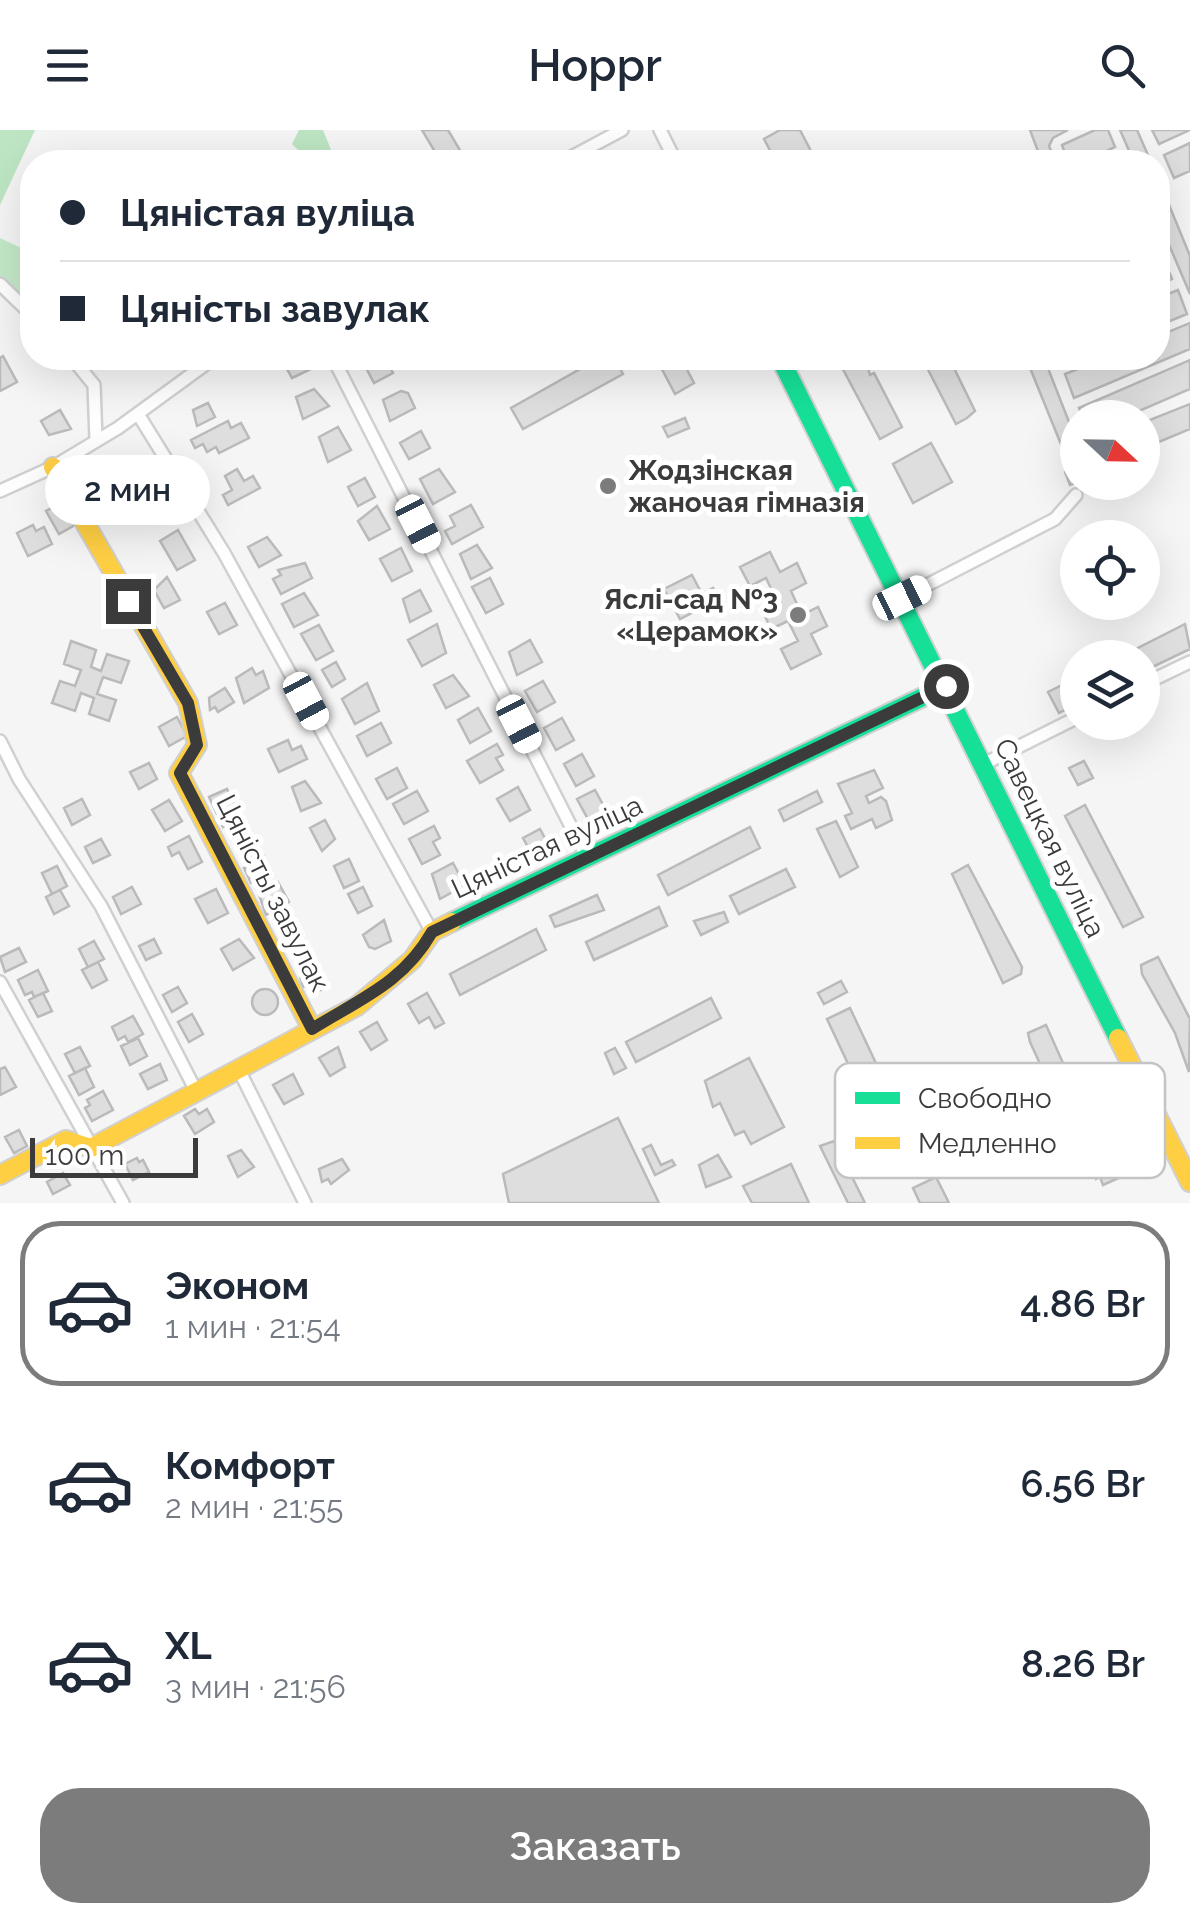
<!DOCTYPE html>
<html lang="ru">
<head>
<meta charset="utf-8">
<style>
	body { margin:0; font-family:Raleway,sans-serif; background:#f6f6f7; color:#1f2937; height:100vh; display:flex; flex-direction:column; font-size:38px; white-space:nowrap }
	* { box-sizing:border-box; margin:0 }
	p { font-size:32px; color:#747a83 }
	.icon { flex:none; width:55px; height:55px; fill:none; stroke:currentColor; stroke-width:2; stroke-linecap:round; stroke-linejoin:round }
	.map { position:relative; height:1073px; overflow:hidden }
	.sheet { display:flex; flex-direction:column; background:#fff; flex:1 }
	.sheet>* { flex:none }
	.guide { position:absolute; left:20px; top:20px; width:1150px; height:220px; border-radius:40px; box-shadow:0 10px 40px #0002; display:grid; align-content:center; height:220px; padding:0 40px; background:#fff }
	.needle { width:65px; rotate:112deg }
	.tools { position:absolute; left:1060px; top:270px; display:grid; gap:20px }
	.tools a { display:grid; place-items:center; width:100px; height:100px; border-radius:50%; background:#fff; box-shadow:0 10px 40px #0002; font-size:50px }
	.scale { position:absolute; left:30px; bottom:25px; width:168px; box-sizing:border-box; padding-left:10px; border:5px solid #3b3b3c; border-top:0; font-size:28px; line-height:35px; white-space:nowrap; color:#3b3b3c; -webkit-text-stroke:8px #fff; paint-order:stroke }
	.end { position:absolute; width:45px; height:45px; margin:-22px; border:12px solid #3b3b3c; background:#fff; box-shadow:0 0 0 5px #fff }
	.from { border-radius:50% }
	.bubble { position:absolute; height:70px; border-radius:35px; background:#fff; box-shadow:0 10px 40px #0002; font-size:32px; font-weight:600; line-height:70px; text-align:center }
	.car { position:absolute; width:30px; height:60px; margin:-30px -15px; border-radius:12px; box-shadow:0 0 8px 2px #0007; background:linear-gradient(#fff 24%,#345 0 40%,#fff 0 76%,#345 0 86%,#fff 0) }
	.guide b { display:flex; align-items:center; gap:35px; height:95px; font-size:38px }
	.guide b+b { border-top:2px solid #e0e1e3 }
	.guide i { width:25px; height:25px; background:#1f2937 }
	ul { padding:18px 0 0; list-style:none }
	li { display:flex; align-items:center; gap:30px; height:165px; margin:0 20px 15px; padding:0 20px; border:5px solid transparent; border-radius:40px }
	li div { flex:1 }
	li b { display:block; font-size:38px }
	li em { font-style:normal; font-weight:600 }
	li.active { border-color:#7c7c7d }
	li>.icon { width:90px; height:90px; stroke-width:1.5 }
	.action { display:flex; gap:20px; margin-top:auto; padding:20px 40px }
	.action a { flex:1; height:115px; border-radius:40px; background:#7c7c7d; color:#fff; font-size:40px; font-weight:600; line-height:115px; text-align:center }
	header { display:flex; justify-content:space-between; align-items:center; height:130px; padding:0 40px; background:#fff; font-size:45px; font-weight:600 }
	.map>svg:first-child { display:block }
	.green { fill:#c3e9c8 }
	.forest { fill:#bde5c3 }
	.building { fill:#dfdede; stroke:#bababa; stroke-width:2.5 }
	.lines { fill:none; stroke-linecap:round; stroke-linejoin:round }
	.street-casing { stroke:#d1d0d1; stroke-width:16 }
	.fast-casing { stroke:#d1d0d1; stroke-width:22 }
	.slow-casing { stroke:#d1d0d1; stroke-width:22 }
	.street { stroke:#fefefe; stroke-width:11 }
	.fast { stroke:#16e098; stroke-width:18 }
	.slow { stroke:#ffcf43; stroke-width:18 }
	.route { stroke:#3b3b3c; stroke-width:12 }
	.poi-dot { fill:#7c7c7d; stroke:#fff; stroke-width:4 }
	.labels { text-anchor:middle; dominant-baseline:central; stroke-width:10; stroke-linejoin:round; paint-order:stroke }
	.poi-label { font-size:28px; font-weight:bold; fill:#3b3b3c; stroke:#fff; text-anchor:start }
	.street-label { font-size:28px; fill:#3b3b3c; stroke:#fff }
	.key { fill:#fff; stroke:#c4c4c4; stroke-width:2.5 }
	.key-label { font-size:28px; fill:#3b3b3c }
</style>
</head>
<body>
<header><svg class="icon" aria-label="menu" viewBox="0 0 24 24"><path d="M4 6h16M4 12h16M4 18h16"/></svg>Hoppr<svg class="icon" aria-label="search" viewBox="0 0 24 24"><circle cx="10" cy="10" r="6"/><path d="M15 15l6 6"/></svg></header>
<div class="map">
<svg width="1190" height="1073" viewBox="0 0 1190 1073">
	<rect width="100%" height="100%" fill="#f6f5f6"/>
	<path class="green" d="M0 108 32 123V181L0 150Z"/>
	<path class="forest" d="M0 0H35L0 75Z
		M299 0H323L336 32C315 33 307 29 292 14Z"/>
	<path class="building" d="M422 0H448L467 32H441Z
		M780 0H800L812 23 795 32H787L782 23 774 28 764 9Z
		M1030 0H1068L1053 8 1049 16 1056 32H1042Z
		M1095 0H1108L1115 17 1084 32H1068L1062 15Z
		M1120 0H1137L1151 32H1134Z
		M1152 0H1190L1159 14Z
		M1190 13V41L1174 48 1164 25Z
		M1158 48 1190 126V164L1158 89Z
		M1163 127 1172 149 1158 156V129Z
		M1178 160 1187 184 1158 196V168Z
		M1190 193V219L1074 268 1065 244 1106 228H1158V206Z
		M3 226 17 252 0 261V228Z
		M281 228H305L311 239 292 248Z
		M376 228H385L393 243 374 253 364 234Z
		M574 228H585L589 234 614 228 623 244 523 299 511 278 580 239Z
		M656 228H681L694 253 675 264Z
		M837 228H865L870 245 874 243 902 297 880 309Z
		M922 228 950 230 975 281 967 288 956 294Z
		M1026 228H1044L1078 315V352L1070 355 1065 342 1071 339Z
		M1190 230V259L1123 288H1083L1079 278Z
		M314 259 329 276 303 289 296 267Z
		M401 261 408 263 415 278 390 291 383 270Z
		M208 273 215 287 197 296 193 280Z
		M1190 274V299L1142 319V293Z
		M60 280 71 299 49 305 41 291Z
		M685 288 689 298 668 307 663 297Z
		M228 291 231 298 241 293 249 308 219 323 216 317 207 322 203 314 195 318 191 310Z
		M338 297 351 320 328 332 319 307Z
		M421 301 430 318 409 329 400 313Z
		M931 313 952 352 913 373 893 334Z
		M237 339 244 351 253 346 260 358 228 375 223 365 232 360 225 346Z
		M439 339 455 362 433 374 420 349Z
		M133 343 142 360 124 370 115 353Z
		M365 348 375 367 358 376 348 357Z
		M105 359 112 373 95 381 88 367Z
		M62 372 75 395 59 404 46 381Z
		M471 375 483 397 452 414 445 401 455 396 450 386Z
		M377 376 390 399 369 410 358 391Z
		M33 395 36 401 44 397 52 414 28 426 17 403Z
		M178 400 195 430 177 440 160 411Z
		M267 407 281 425 259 437 248 417Z
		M477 415 492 438 471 449 460 424Z
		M401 418 412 441 392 451 380 429Z
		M770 422 780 442 797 433 806 453 791 461 802 485 818 477 827 496 811 504 821 524 791 539 781 519 798 511 788 491 771 499 761 478 777 471 766 448 750 456 740 437Z
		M305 433 312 448 281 464 273 449 281 445 278 440Z
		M692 445 702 464 713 458 719 469 680 489 664 459Z
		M167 447 180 470 164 478 154 460Z
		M490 448 503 474 486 483 472 457Z
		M420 460 431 481 410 492 403 469Z
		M304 463 318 485 294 497 282 474Z
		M225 473 237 495 219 504 207 482Z
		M437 494 446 523 422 536 408 510Z
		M1185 494 1190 519 1142 542V528H1128L1126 524Z
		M319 495 333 521 316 530 301 504Z
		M530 510 542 532 517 545 509 522Z
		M71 511 96 520 91 537 101 541 107 524 129 531 121 553 103 547 97 564 116 570 109 591 89 584 94 568 81 563 75 581 52 573 60 551 75 556 81 540 64 534Z
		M336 532 345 549 332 557 322 540Z
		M252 538 256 545 263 541 269 558 244 573 236 548Z
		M453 545 469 566 446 578 434 555Z
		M1078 547V573L1059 583 1048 562Z
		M543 551 555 572 537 582 525 561Z
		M367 553 379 581 355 594 342 569Z
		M225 558 234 572 218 582 215 577 210 580 209 568Z
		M478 578 491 601 470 613 458 590Z
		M177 587 187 606 169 616 159 597Z
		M562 588 574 610 556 620 544 598Z
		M381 593 391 613 367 626 357 606Z
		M288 610 292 620 301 616 307 629 279 642 268 619Z
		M497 614 503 625 496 628 503 640 480 653 467 631Z
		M582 624 594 646 576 656 564 634Z
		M1084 631 1093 648 1078 655 1069 638Z
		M149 633 157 649 139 659 130 642Z
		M397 638 407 658 387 669 376 649Z
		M874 640 883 658 866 666 869 673 881 667 886 671 892 690 876 698 872 689 851 699 845 686 852 683 838 654Z
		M305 651 321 673 301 681 292 657Z
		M518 657 530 680 510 691 497 669Z
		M227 659 241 688 223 697 209 667Z
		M595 660 607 682 589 691 577 669Z
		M417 661 428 681 404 694 393 674Z
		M817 661 822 672 784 691 779 680Z
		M82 669 90 685 72 695 64 678Z
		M169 670 182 691 165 701 152 680Z
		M1085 675 1143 787 1123 797 1065 686Z
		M325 690 335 709 322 721 310 698Z
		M836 691 858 737 840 747 817 699Z
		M434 696 440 708 433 712 440 725 422 734 409 709Z
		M750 697 760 718 668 765 658 745Z
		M540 699 552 721 535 730 523 708Z
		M189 706 202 732 188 739 179 722 172 726 168 717Z
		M101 709 110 725 93 733 85 717Z
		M254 725 256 730 264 726 272 742 251 753 244 738 250 735 246 728Z
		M349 729 359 751 344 758 334 736Z
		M453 733 465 755 440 769 432 744Z
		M968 735 1022 837 1021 844 1003 853 952 744Z
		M57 736 67 756 52 764 42 743Z
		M786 739 795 757 739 784 730 766Z
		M278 752 289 772 266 785 258 762Z
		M132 757 141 774 121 784 113 767Z
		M363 757 372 776 358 783 348 764Z
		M216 759 228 783 208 793 195 769Z
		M60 760 69 776 54 784 46 767Z
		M597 765 604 780 555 797 550 786Z
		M659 777 667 796 594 830 586 812Z
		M724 782 728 792 701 805 694 791Z
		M384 790 391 811 375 819 369 817 363 805Z
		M536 799 546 820 460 865 450 844Z
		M154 809 161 823 146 830 139 816Z
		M239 809 254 828 233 840 221 819Z
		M94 811 104 829 88 837 79 819Z
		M19 818 26 832 5 842 0 827Z
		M1158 827 1190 889 1189 942 1175 903 1142 844 1141 835Z
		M98 832 107 850 92 858 82 840Z
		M317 835 327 857 312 864 308 855 303 857 299 843Z
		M38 840 48 861 34 867 32 862 25 865 18 850Z
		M841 851 847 862 824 874 818 863Z
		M178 857 187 873 172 882 163 865Z
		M252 872a13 13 0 1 1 26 0a13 13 0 1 1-26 0Z
		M43 863 52 881 38 887 29 870Z
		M427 863 444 893 435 898 429 887 419 893 408 874Z
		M711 868 721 888 636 932 626 912Z
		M850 878 881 944 858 955 827 889Z
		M192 884 203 904 189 912 178 892Z
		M133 886 143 904 128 912 125 906 118 910 112 897Z
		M377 892 387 910 371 920 360 902Z
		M1046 895 1088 989 1092 987 1105 1022 1111 1024 1110 1031 1121 1047 1103 1055 1100 1047 1096 1049 1081 1010 1078 1011 1063 972 1059 974 1044 934 1041 936 1030 912 1028 903Z
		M138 908 147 926 130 935 121 916Z
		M80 917 90 936 75 943 65 924Z
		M338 917 345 937 330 946 319 928Z
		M615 918 626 938 614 944 605 923Z
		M749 928 784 997 751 1014 744 1001 735 1005 720 973 713 977 705 951Z
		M160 934 167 950 148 959 140 944Z
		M5 937 16 957 0 965V939Z
		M85 938 94 957 79 965 69 946Z
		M293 944 303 964 284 974 273 955Z
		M103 961 113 980 92 991 85 978 90 975 87 970Z
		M195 979 199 984 207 979 214 992 195 1004 184 986Z
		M618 988 659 1073H509L503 1044Z
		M19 1000 27 1016 14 1023 5 1007Z
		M834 1011 865 1073H848L820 1016Z
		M651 1015 661 1035 672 1030 675 1035 655 1045 643 1019Z
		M241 1020 254 1037 238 1047 228 1026Z
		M718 1025 731 1047 706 1057 699 1035Z
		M137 1028 139 1032 143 1030 149 1042 133 1050 125 1034Z
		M342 1029 349 1040 331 1054 328 1049 322 1052 319 1039Z
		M791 1034 809 1073H752L743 1056Z
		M63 1043 70 1055 53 1064 47 1052Z
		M936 1047 949 1073H920L913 1058Z"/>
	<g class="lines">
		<defs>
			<path id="street" d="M660 0 676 32
				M562 32 622 0
				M0 154 32 185
				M72 228 94 255 96 310
				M333 228 587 728
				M138 284 224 423 432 802
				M0 361 53 337 118 298 214 228
				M902 468 1055 389 1076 365
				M1142 555 1190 532
				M0 611 19 649 101 776 195 959
				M984 634 1078 587
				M0 852 123 1073
				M239 940 305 1073"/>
			<path id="fast" d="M780 228 1118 908
				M452 792 946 556"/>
			<path id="slow" d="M53 337 188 573 197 615 179 643 312 899
				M1118 908 1190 1052
				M0 1045 66 1010 91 1018 357 876 412 830 432 802 452 792"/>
		</defs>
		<use href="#street" class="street-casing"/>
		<use href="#fast" class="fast-casing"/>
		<use href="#slow" class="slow-casing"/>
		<use href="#street" class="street"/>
		<use href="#fast" class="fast"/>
		<use href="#slow" class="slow"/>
	</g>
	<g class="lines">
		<path class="route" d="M128 471 188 573 197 615 180 643 312 899C360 869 403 853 432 802L946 556"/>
	</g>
	<g class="poi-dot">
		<circle cx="608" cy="356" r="10"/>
		<circle cx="798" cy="485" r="10"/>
	</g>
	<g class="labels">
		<g class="poi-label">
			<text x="628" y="340">Жодзінская<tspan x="628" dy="32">жаночая гімназія</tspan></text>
			<text x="778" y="469" text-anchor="end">Яслі-сад №3<tspan x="778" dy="32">«Церамок»</tspan></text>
		</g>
		<g class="street-label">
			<text transform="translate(1050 708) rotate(64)">Савецкая вуліца</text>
			<text transform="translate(547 717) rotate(-25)">Цяністая вуліца</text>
			<text transform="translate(273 763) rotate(63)">Цяністы завулак</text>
		</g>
	</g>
	<rect x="835" y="933" width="330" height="115" rx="15" class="key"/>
	<rect x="855" y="962" width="45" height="12" fill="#16e098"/>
	<rect x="855" y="1007" width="45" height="12" fill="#ffcf43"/>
	<g class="key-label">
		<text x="918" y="978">Свободно</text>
		<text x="918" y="1023">Медленно</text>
	</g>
</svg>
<div class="tools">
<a><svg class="needle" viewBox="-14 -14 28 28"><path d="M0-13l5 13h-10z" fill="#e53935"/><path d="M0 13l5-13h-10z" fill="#747a83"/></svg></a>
<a><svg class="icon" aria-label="locate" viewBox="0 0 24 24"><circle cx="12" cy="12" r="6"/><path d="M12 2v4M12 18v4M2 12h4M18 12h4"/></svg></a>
<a><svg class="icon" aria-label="layers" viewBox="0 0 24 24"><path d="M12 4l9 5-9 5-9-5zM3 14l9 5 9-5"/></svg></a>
</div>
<div class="scale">100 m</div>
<i class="end from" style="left:946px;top:556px"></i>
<i class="end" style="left:128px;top:471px"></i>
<div class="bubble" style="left:45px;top:325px;width:165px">2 мин</div>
<i class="car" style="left:418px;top:394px;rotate:153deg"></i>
<i class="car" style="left:902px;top:468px;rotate:64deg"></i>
<i class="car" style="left:306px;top:571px;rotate:152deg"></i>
<i class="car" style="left:519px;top:594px;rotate:153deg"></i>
<div class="guide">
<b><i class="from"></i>Цяністая вуліца</b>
<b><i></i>Цяністы завулак</b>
</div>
</div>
<section class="sheet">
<ul>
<li class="active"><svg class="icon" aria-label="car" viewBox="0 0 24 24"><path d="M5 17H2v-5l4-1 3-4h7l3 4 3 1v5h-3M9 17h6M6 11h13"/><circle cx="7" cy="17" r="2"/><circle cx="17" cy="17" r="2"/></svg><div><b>Эконом</b><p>1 мин · 21:54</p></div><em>4.86 Br</em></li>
<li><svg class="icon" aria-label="car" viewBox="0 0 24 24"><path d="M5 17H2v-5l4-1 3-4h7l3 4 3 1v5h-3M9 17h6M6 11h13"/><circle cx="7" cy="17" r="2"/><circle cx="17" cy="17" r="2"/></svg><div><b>Комфорт</b><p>2 мин · 21:55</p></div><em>6.56 Br</em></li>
<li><svg class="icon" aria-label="car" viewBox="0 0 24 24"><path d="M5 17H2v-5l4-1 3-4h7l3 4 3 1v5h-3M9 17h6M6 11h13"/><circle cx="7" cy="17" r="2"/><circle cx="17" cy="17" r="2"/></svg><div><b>XL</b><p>3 мин · 21:56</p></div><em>8.26 Br</em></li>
</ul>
<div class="action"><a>Заказать</a></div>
</section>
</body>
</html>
